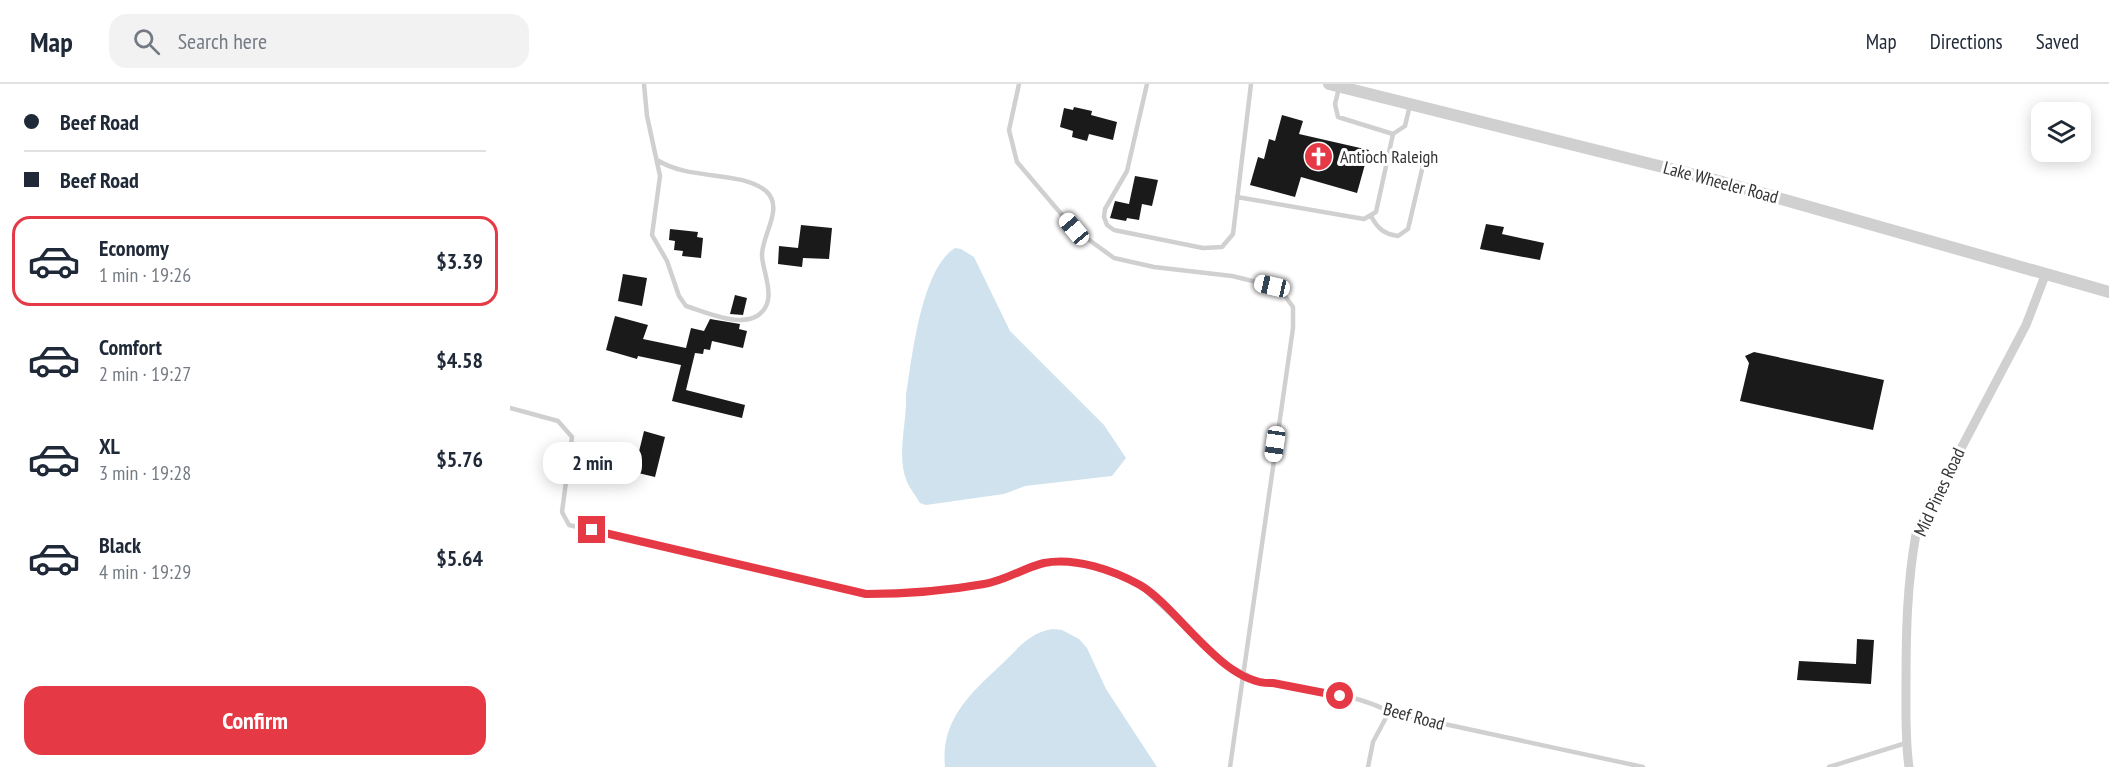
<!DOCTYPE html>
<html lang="en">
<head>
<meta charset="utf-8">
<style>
	body { margin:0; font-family:"PT Sans Narrow",sans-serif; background:#f2f2f3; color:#1f2937; height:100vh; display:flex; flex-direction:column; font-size:22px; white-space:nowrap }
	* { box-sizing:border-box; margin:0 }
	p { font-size:20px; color:#747a83 }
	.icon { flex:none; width:33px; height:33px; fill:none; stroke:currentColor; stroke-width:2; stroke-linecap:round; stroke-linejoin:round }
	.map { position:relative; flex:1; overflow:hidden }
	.details { display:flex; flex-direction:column; background:#fff; width:510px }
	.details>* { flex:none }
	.hud { display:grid; align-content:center; height:132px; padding:0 24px; background:#fff }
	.buttons { position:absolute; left:1521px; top:18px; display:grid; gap:12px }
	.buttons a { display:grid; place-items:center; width:60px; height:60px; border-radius:12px; background:#fff; box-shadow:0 3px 15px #0003; font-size:30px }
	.end { position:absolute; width:27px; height:27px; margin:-14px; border:8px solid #e63946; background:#fff; box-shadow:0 0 0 3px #fff }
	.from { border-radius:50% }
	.bubble { position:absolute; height:42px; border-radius:18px; background:#fff; box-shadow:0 3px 15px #0003; font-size:20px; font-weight:600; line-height:42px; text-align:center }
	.car { position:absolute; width:18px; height:36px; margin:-18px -9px; border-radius:8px; box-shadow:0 0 4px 2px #0007; background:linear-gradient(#fff 24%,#345 0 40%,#fff 0 76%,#345 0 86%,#fff 0) }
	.hud b { display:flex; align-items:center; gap:21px; height:57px; font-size:22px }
	.hud b+b { border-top:2px solid #e0e1e3 }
	.hud i { width:15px; height:15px; background:#1f2937 }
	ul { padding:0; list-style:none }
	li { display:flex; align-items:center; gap:18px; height:90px; margin:0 12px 9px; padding:0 12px; border:3px solid transparent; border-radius:18px }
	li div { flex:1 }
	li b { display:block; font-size:22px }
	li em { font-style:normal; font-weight:600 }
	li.active { border-color:#e63946 }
	li>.icon { width:54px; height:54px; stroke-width:1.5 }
	.primary-button { display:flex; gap:12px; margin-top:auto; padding:12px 24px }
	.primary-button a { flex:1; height:69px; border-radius:18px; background:#e63946; color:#fff; font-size:24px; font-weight:600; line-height:69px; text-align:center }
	header { display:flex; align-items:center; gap:36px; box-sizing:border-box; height:84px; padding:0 30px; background:#fff; border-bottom:2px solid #e0e1e3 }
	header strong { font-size:28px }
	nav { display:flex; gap:33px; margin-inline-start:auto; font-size:21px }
	.search { width:420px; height:54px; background:#f2f2f3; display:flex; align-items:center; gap:15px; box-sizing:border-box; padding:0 21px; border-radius:18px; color:#747a83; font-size:22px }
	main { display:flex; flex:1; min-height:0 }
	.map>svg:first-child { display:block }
	.water { fill:#cfe2ee }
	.building { fill:#1a1a1a }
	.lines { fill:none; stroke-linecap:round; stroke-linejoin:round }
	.service { stroke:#d0d0d0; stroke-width:4.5 }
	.minor { stroke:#d0d0d0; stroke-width:9 }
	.tertiary { stroke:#d0d0d0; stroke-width:12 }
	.route { stroke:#e63946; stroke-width:8 }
	.labels { text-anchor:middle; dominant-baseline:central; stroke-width:6; stroke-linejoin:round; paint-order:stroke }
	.poi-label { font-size:18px; fill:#333; stroke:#fff; text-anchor:start }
	.street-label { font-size:18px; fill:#333; stroke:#fff }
</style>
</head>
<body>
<header>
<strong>Map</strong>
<div class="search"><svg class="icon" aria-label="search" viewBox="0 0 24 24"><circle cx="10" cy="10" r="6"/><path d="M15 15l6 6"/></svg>Search here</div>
<nav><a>Map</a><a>Directions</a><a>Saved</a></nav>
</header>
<main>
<section class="details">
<div class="hud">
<b><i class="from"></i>Beef Road</b>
<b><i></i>Beef Road</b>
</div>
<ul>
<li class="active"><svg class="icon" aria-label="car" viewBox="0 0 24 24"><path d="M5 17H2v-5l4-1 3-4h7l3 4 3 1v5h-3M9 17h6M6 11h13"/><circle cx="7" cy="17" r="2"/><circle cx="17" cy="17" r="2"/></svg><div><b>Economy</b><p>1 min · 19:26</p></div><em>$3.39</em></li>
<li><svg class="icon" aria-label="car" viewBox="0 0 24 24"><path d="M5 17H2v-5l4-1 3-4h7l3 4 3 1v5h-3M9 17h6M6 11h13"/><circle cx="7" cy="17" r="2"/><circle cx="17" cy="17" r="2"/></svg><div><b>Comfort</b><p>2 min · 19:27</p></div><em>$4.58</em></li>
<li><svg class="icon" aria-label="car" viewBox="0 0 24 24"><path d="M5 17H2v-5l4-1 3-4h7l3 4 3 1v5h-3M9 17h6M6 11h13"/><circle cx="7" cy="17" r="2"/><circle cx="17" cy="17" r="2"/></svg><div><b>XL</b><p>3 min · 19:28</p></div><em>$5.76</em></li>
<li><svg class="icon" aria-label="car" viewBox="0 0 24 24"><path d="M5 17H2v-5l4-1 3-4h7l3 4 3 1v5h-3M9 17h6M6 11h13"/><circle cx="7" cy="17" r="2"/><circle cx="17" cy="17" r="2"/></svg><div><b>Black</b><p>4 min · 19:29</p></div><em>$5.64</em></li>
</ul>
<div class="primary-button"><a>Confirm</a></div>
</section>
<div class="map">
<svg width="1599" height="683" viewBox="0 0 1599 683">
	<rect width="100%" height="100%" fill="#fff"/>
	<path class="water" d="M445 164 451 165 464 173 500 247 594 341 616 374 602 392 515 402 494 410 416 421 410 419C406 412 400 405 397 398 386 371 397 340 396 312 402 274 411 185 445 164Z
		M543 545 552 546 569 555 577 564 596 605 647 683H435C430 635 462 608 494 578 509 563 521 548 543 545Z"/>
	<path class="building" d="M564 23 582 27 581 31 607 38 603 56 579 50 577 57 562 53 563 47 550 43 554 24 563 26Z
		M772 31 793 37 789 50 859 66 847 109 791 93 785 113 740 101 748 73 754 75 759 55 765 57Z
		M625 92 648 96 642 122 632 120 629 136 617 134 616 137 600 134 605 117 619 120Z
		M976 140 994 143 992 150 1034 159 1030 176 970 165Z
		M291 141 322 144 319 175 293 174 292 183 268 180 269 162 288 164Z
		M160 145 188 148 187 153 193 154 191 174 172 172 173 167 164 166 165 157 159 156Z
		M113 190 137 194 132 222 108 217Z
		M225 211 237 214 233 231 220 230Z
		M105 232 138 241 133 255 176 264 181 244 194 247 200 235 230 240 229 245 237 247 233 264 202 257 200 266 194 265 193 270 185 269 176 306 235 321 232 334 162 317 171 281 128 272 127 275 96 266Z
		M1244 268 1374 296 1363 346 1230 317 1239 279 1235 272Z
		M134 347 155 353 145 393 124 388Z
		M1347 555 1364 556 1361 600 1287 596 1289 577 1346 580Z"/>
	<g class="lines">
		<path class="service" d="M134 0 137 32 150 92 142 151 157 177 169 212 176 222C195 228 229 243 247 232 269 218 253 190 252 172 251 152 275 124 256 107 230 86 180 97 147 76
			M509 0 499 46 507 78 564 145 604 174 644 183 722 192 763 202 773 209 783 223V244L720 683
			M637 0 617 87 595 125 594 133 597 141 604 146 693 164 712 163 723 150 741 0
			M829 4 825 20 828 33 883 50 895 42 900 21
			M727 113 854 135 866 128 883 50
			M861 132C868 145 874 150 888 152L898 145 915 73
			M0 324 48 337 62 353 52 428 59 441 356 510H386L476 500 534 479 559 478 589 484 631 502 710 577 754 600 763 599C795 605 852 611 879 628L1133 683
			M858 683 863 658 879 628
			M1319 683 1396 659"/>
		<path class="minor" d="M1399 683C1395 655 1396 627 1396 599 1396 549 1397 500 1406 450L1516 241 1536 189"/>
		<path class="tertiary" d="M819 0 1205 96 1599 208"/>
	</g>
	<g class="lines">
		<path class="route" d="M82 446 356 510C395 510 435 507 474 500 495 497 513 484 534 479 565 473 603 486 630 501 669 524 713 602 763 599L830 612"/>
	</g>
	<defs>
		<symbol id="church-disc" viewBox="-11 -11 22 22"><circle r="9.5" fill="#e63946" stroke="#fff"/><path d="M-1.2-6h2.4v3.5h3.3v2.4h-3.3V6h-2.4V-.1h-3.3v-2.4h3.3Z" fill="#fff"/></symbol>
	</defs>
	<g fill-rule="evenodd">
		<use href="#church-disc" x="792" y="56" width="33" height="33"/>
	</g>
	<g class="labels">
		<g class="poi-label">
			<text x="830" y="72">Antioch Raleigh</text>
		</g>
		<g class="street-label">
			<text transform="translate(1211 98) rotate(15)">Lake Wheeler Road</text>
			<text transform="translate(1429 408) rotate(-65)">Mid Pines Road</text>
			<text transform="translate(904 632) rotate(15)">Beef Road</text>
		</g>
	</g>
</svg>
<div class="buttons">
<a><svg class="icon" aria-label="layers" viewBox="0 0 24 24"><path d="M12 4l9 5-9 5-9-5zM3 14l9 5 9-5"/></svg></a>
</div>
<i class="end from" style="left:830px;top:612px"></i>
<i class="end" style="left:82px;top:446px"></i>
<div class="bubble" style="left:33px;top:358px;width:99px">2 min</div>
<i class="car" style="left:564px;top:145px;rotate:320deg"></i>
<i class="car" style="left:762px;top:202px;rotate:283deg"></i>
<i class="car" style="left:765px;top:360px;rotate:188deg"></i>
</div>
</main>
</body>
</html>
